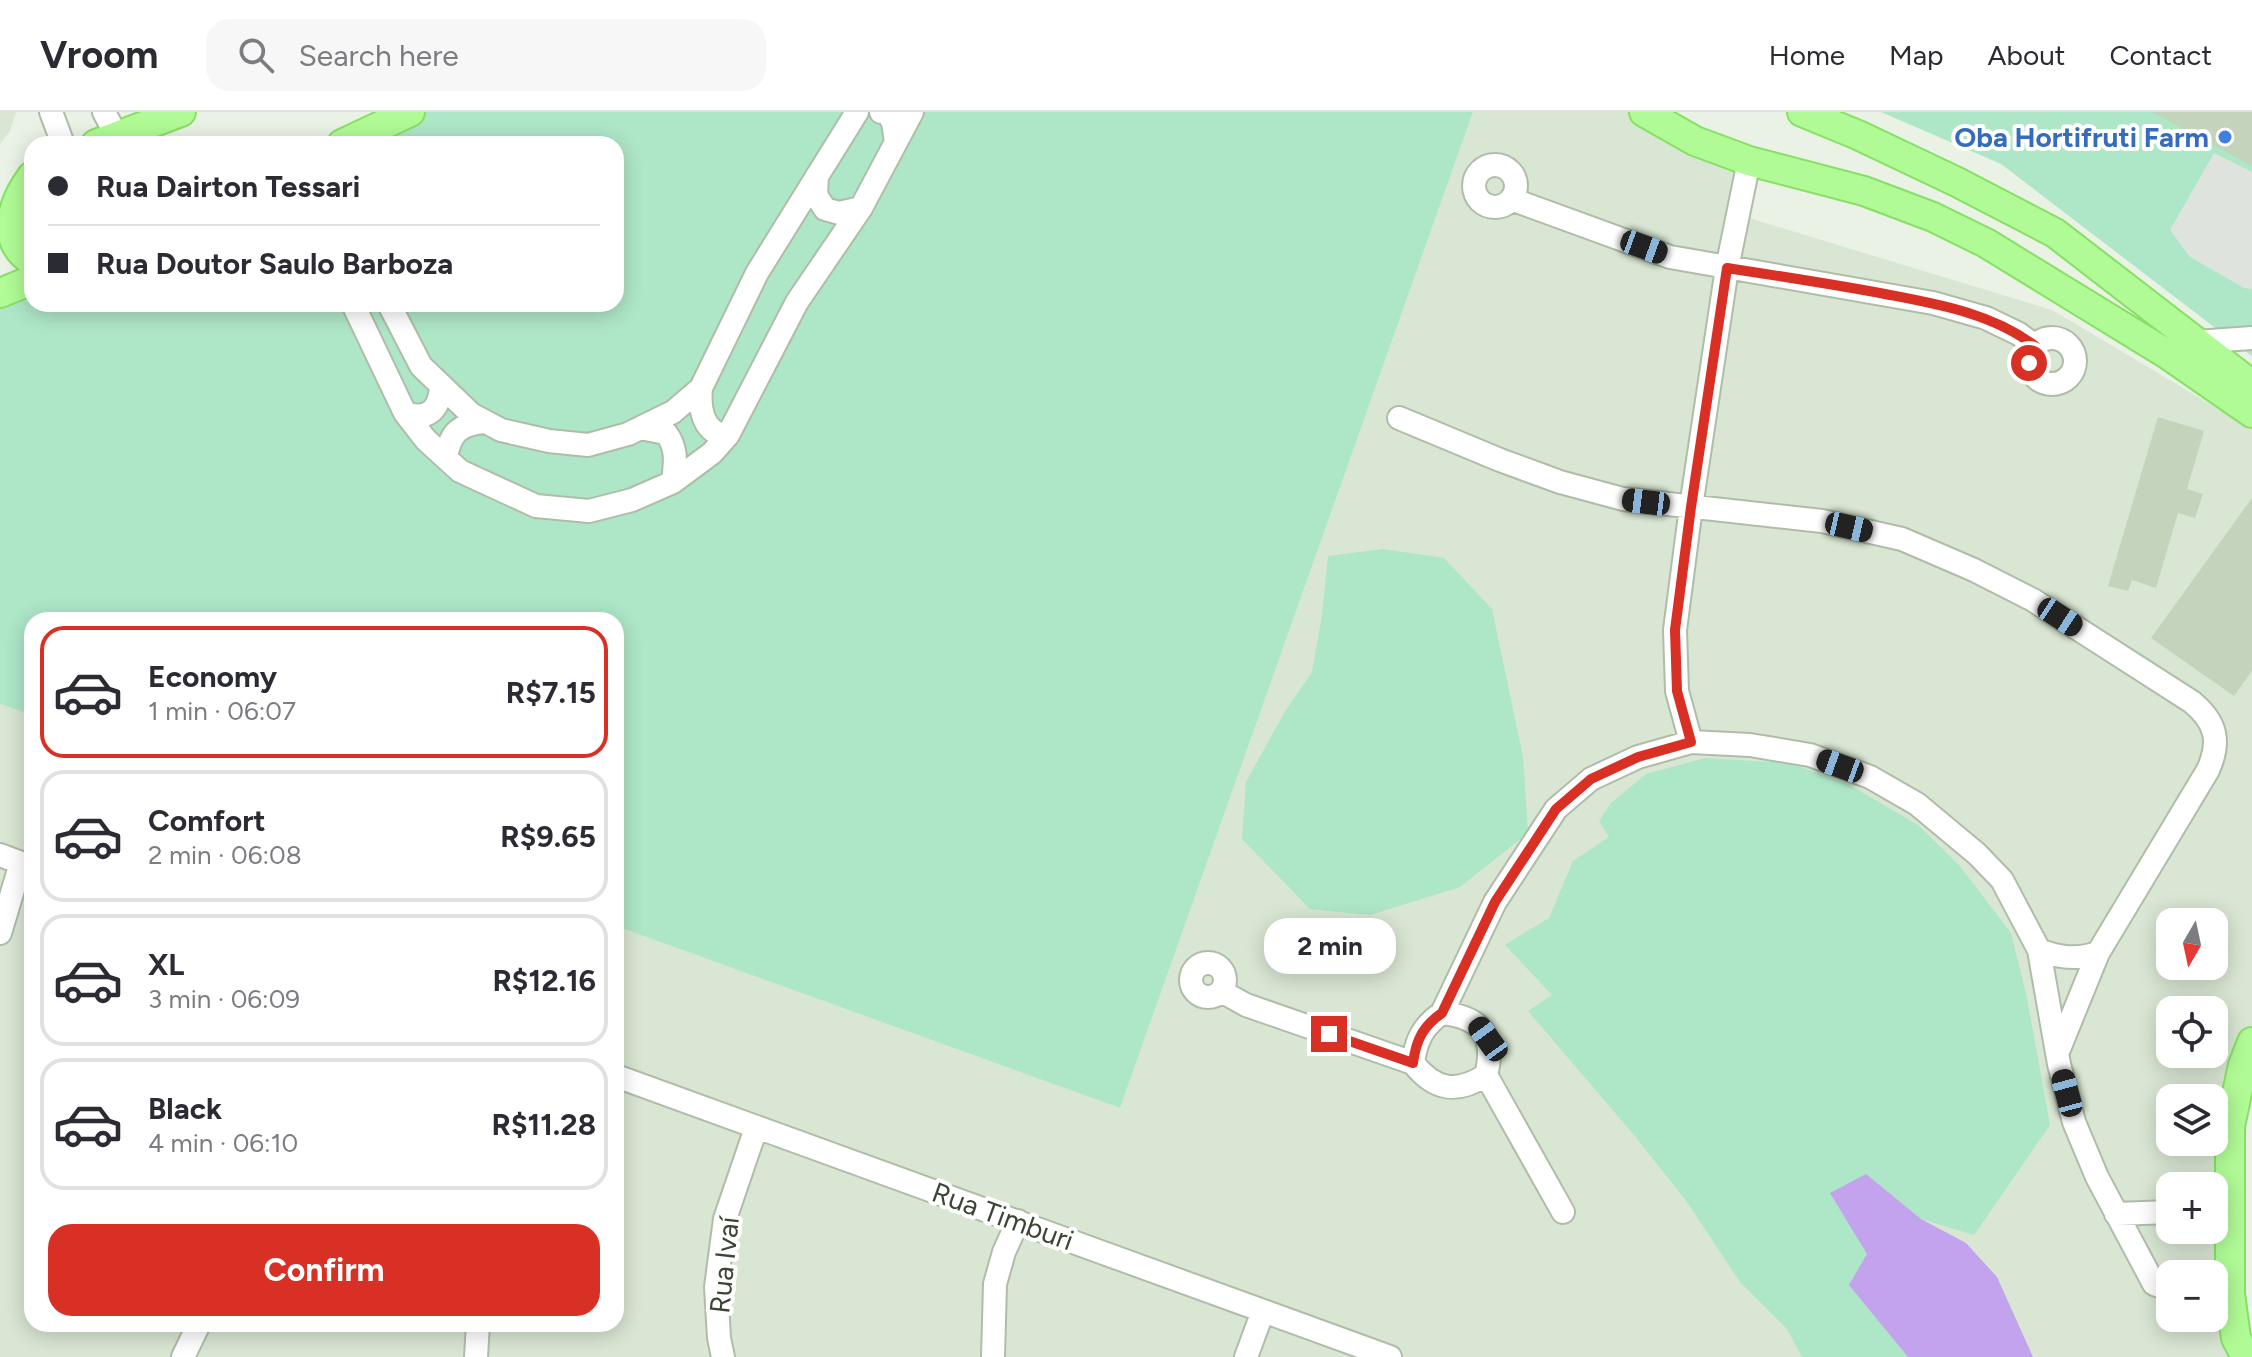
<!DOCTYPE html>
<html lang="en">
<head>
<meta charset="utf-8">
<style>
	body { margin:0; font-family:Figtree,sans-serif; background:#f7f7f7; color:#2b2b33; height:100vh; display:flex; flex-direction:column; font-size:30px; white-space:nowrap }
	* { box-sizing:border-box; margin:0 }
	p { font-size:26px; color:#7c7c81 }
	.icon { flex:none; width:44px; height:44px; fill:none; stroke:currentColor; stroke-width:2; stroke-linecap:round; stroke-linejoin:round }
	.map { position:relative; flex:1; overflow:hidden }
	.sheet { position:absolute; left:24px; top:500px; width:600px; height:720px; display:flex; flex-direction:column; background:#fff; border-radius:24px; box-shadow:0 4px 20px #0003 }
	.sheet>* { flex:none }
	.hud { position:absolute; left:24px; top:24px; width:600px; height:176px; border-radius:24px; box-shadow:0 4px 20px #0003; display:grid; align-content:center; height:176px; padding:0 24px; background:#fff }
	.needle { width:52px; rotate:189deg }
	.fabs { position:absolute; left:2156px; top:796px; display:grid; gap:16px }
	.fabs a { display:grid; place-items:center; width:72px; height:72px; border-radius:16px; background:#fff; box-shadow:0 4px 20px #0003; font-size:40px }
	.end { position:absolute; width:36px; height:36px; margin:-18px; border:10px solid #d93025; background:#fff; box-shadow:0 0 0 4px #fff }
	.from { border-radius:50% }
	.bubble { position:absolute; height:56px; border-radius:24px; background:#fff; box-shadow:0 4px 20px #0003; font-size:26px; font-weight:700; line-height:56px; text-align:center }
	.car { position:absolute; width:24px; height:48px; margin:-24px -12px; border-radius:10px; box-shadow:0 0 6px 2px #0007; background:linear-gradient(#222 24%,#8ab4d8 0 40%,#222 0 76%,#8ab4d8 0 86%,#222 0) }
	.hud b { display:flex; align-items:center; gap:28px; height:76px; font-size:30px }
	.hud b+b { border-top:2px solid #e1e1e2 }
	.hud i { width:20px; height:20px; background:#2b2b33 }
	ul { padding:14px 0 0; list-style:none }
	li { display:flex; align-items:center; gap:24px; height:132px; margin:0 16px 12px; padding:0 8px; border:4px solid #e1e1e2; border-radius:24px }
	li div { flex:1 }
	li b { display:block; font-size:30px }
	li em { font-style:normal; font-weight:700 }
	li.on { border-color:#d93025 }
	li>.icon { width:72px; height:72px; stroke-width:1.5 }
	.button { display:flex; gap:16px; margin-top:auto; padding:16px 24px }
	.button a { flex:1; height:92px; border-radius:24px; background:#d93025; color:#fff; font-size:32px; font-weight:700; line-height:92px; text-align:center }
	header { display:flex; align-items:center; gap:48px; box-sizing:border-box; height:112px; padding:0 40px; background:#fff; border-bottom:2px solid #e1e1e2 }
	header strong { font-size:38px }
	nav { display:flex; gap:44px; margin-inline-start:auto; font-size:28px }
	.search { width:560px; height:72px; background:#f7f7f7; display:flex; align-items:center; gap:20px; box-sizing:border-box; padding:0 28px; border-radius:24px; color:#7c7c81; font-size:30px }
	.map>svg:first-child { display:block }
	.residential { fill:#d9e6d3; fill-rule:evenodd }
	.green { fill:#aee6c8 }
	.parking { fill:#dfe3dd }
	.water { fill:#c3a2ee }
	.building { fill:#c4d3bb }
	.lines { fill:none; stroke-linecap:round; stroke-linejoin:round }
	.minor-casing { stroke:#afbda8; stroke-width:26 }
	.major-casing { stroke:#87e065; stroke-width:32 }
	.minor { stroke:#fff; stroke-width:22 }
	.major { stroke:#b0fb95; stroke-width:28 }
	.route { stroke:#d93025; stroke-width:10 }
	.shop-dot { fill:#3f7fe0; stroke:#fff; stroke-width:3 }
	.labels { text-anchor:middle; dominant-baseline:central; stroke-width:8; stroke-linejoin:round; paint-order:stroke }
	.shop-label { font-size:28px; font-weight:bold; fill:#366cbe; stroke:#fff; text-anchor:end }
	.street-label { font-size:28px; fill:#3b4435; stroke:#fff }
</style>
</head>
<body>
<header>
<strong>Vroom</strong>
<div class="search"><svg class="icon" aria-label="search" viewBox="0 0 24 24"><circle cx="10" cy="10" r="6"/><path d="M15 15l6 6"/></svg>Search here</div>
<nav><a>Home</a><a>Map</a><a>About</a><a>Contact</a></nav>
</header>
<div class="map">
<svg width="2252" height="1245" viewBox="0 0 2252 1245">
	<rect width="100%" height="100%" fill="#e9f2e5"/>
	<path class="residential" d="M0 0H16L10 19 0 32Z
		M1473 0H1644L1749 49V106L2052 198 2252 317V928L2230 1098 2250 1245H0V592L32 603V1212H616V814L1120 996ZM2170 810H2214V854H2170ZM2170 898H2214V942H2170ZM2170 986H2214V1030H2170ZM2170 1074H2214V1118H2170ZM2170 1162H2214V1206H2170Z"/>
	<path class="green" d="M396 0H1473L1120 996 616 814V508H32V603L0 592V166L32 153V192H616V32H319Z
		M1881 0H2252V244L2001 52Z
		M1383 437 1444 446 1492 497 1523 645 1528 721 1460 775 1370 803 1310 797 1242 727 1246 670 1284 601 1312 560 1322 503 1328 444Z
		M1705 646 1790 651 1848 672 1918 713 1959 753 2011 821 2027 886 2050 1013 1974 1123 1921 1107 1866 1062 1867 1142 1850 1173 1908 1245H1802L1787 1217 1740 1170 1687 1090 1634 1023 1528 899 1552 883 1505 833 1549 806 1573 749 1609 725 1599 709 1611 691 1646 662Z"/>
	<path class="parking" d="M2214 41 2252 60V177L2244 176 2190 145 2170 118Z"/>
	<path class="water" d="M1866 1062 1921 1107 1966 1131 1997 1165 2033 1245H1908L1849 1173 1867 1142 1830 1081Z"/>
	<path class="building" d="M2152 0H2252V54Z
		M2158 305 2204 319 2187 377 2203 382 2195 406 2178 401 2156 476 2132 468 2128 479 2108 474Z
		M2252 386V559L2234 584 2151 526Z"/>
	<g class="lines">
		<defs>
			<path id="minor" d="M51 0 63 32
				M104 0 116 23
				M881 0 887 1 893 10 896 30
				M1474 74a21 21 0 1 1 42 0a21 21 0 1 1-42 0Z
				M817 64 816 83 825 97 839 101 861 96
				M1511 87 1670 145 1933 191 1986 206 2019 222 2035 234
				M353 192 405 301 426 328 460 359 536 394 589 399 632 388 673 370 712 341 728 323 797 190 861 96 912 0
				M389 192 421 254 471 302 501 318 549 329 588 333 628 322 673 300 701 276 757 161 857 0
				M2029 249a23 23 0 1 1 46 0a23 23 0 1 1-46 0Z
				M2196 230 2252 226
				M701 276C699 296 703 323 728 323
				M405 301C429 309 440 297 441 273
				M1399 306 1500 348 1560 370 1623 387 1822 409 1902 427 1974 458 2033 488 2192 590C2216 610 2221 629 2208 658L2098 841 2059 937
				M640 316 666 321C678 337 675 351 673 370
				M446 346C450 320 460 312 485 310
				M1691 630 1677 579 1675 518 1691 395 1727 156 1749 49
				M0 743 32 755
				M0 821 21 751
				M2039 838C2059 846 2077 848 2098 841
				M1191 868a17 17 0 1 1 34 0a17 17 0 1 1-34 0Z
				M1221 879 1246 893 1413 951C1435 979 1457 982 1486 963 1496 925 1482 905 1442 901
				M1413 951C1416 928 1423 914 1442 901L1495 790 1556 697 1591 667 1638 645 1691 630 1750 633 1810 643 1870 665 1917 692 1977 742 2002 768 2039 838 2059 952 2074 1010 2097 1065 2154 1172 2170 1178
				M1486 963 1563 1100
				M616 964 1390 1245
				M2116 1102 2170 1100
				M183 1245 199 1212
				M476 1245 478 1212
				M723 1245 719 1226 716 1175 725 1107 756 1016
				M993 1245 995 1172 1004 1140 1018 1109
				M1246 1245 1263 1199"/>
			<path id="major" d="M1644 0 1695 29 1749 49 1864 79 1933 105 1986 131 2167 242 2252 301
				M1802 0 1858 23 1957 70 2055 121 2252 273
				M96 32 181 0
				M342 32 410 0
				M32 64C11 93 0 128 32 149
				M0 181 32 168
				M2246 1245 2236 1226 2230 1182V1014L2243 953 2252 930"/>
		</defs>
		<use href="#minor" class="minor-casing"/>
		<use href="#major" class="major-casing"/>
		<use href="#minor" class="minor"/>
		<use href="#major" class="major"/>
	</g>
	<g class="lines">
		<path class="route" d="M1329 922 1413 951C1416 928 1423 914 1442 901L1495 790 1556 697 1591 667 1638 645 1691 630 1677 579 1675 518 1691 395 1727 156C1779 164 1832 172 1885 182 1937 192 1992 201 2035 234L2029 243V251"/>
	</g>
	<circle class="shop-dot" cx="2225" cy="25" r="8"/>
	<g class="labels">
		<g class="shop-label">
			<text x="2209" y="25">Oba Hortifruti Farm</text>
		</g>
		<g class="street-label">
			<text transform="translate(1003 1104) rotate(20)">Rua Timburi</text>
			<text transform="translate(724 1153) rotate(-84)">Rua Ivaí</text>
		</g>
	</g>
</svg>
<div class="fabs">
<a><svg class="needle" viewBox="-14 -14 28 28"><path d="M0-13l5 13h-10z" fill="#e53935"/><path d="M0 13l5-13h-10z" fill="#7c7c81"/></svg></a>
<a><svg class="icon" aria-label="locate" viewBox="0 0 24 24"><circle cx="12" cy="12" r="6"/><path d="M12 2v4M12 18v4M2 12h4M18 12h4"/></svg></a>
<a><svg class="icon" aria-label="layers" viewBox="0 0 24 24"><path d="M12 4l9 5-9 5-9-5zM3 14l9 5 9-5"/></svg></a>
<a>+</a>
<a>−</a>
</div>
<i class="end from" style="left:2029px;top:251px"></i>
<i class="end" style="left:1329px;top:922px"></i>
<div class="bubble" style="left:1264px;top:806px;width:132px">2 min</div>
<i class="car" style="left:1644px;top:135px;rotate:110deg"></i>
<i class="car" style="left:1646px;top:390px;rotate:277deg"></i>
<i class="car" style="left:1849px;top:415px;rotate:103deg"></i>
<i class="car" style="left:2060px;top:505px;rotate:123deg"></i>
<i class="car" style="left:1840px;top:654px;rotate:290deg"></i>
<i class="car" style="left:1488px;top:927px;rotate:324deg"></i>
<i class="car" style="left:2067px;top:981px;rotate:345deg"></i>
<div class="hud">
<b><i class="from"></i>Rua Dairton Tessari</b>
<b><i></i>Rua Doutor Saulo Barboza</b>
</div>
<section class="sheet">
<ul>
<li class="on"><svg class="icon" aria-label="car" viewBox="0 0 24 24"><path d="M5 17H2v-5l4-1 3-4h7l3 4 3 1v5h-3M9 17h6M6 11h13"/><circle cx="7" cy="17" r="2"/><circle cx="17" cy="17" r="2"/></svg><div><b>Economy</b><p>1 min · 06:07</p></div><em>R$7.15</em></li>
<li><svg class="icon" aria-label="car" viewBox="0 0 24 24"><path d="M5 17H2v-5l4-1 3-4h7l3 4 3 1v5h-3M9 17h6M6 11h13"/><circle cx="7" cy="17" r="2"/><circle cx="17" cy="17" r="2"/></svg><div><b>Comfort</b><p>2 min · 06:08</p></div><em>R$9.65</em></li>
<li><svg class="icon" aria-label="car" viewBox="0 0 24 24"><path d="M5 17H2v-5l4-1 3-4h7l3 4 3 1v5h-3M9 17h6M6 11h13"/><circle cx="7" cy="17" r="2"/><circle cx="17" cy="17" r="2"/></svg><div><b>XL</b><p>3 min · 06:09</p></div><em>R$12.16</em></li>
<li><svg class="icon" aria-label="car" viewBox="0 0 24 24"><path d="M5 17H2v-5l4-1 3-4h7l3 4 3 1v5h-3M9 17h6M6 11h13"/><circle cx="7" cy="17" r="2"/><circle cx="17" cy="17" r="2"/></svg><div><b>Black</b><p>4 min · 06:10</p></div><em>R$11.28</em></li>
</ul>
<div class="button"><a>Confirm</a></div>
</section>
</div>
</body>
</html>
